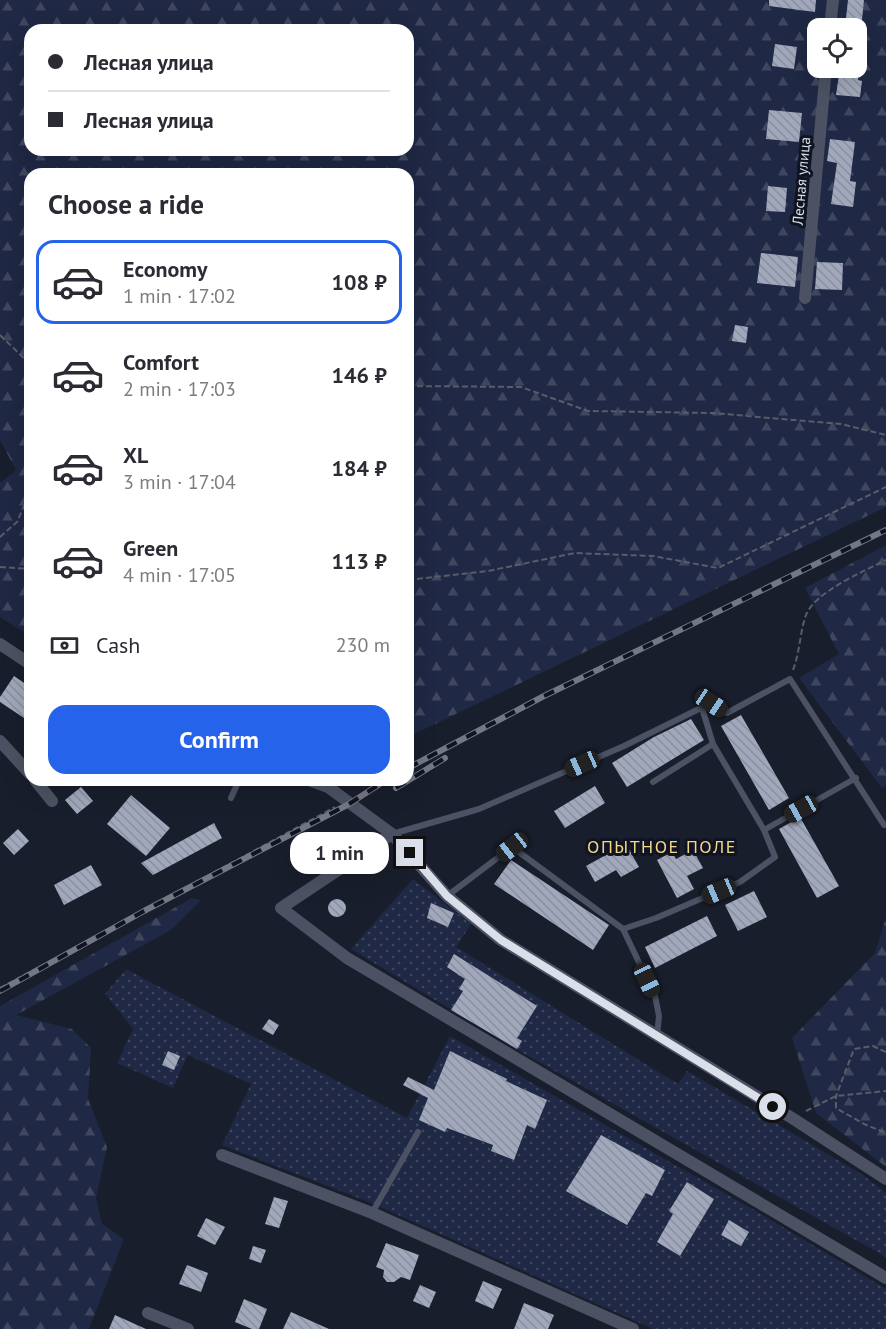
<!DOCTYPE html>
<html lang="en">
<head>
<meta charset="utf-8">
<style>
	body { margin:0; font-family:"PT Sans",sans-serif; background:#f7f7f7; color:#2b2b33; height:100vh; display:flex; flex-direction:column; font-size:22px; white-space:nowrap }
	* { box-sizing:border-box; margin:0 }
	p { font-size:20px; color:#7c7c81 }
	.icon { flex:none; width:33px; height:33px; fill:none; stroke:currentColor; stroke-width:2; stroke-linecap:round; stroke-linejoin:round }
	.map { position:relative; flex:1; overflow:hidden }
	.panel { position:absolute; left:24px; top:168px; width:390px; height:618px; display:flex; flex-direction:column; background:#fff; border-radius:18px; box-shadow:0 6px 24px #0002 }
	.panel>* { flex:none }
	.banner { position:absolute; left:24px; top:24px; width:390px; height:132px; border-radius:18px; box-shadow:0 6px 24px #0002; display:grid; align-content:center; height:132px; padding:0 24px; background:#fff }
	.controls { position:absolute; left:807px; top:18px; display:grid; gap:12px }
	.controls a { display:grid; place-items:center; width:60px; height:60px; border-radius:12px; background:#fff; box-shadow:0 6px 24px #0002; font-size:30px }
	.end { position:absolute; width:27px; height:27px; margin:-14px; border:8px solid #dbdfe9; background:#111; box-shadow:0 0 0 3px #111 }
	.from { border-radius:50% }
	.bubble { position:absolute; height:42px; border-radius:18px; background:#fff; box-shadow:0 6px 24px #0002; font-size:20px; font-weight:600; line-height:42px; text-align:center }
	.car { position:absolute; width:18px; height:36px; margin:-18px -9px; border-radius:8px; box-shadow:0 0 4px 2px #0007; background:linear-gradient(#222 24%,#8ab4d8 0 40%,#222 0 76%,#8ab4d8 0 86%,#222 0) }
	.banner b { display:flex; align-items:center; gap:21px; height:57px; font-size:22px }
	.banner b+b { border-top:2px solid #e1e1e2 }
	.banner i { width:15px; height:15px; background:#2b2b33 }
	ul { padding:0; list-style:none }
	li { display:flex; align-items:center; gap:18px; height:84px; margin:0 12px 9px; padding:0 12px; border:3px solid transparent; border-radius:18px }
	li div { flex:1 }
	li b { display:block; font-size:22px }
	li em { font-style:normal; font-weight:600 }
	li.current { border-color:#2563eb }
	li>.icon { width:54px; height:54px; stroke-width:1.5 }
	h2 { padding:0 24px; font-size:27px; line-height:72px }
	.pay { display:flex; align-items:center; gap:15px; height:66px; padding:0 24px; font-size:22px }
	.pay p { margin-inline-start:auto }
	.button { display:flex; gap:12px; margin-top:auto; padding:12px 24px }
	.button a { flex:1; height:69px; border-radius:18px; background:#2563eb; color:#fff; font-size:24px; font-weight:600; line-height:69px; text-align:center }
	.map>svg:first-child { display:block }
	.forest { fill:url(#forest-firs); fill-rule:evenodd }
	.garden { fill:url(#garden-dots) }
	.building { fill:url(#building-back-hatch) }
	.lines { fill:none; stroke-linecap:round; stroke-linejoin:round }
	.path { stroke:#585d69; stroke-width:2; stroke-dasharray:6 3; stroke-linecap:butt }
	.lane { stroke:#4c5263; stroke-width:6 }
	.street { stroke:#4c5263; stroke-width:12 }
	.rail-casing { stroke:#747884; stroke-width:6 }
	.rail { stroke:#101422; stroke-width:4; stroke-dasharray:11; stroke-linecap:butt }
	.route { stroke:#dbdfe9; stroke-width:8 }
	.labels { text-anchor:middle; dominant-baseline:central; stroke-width:6; stroke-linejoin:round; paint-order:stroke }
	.street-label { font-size:15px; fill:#dbdfe9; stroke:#101422 }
	.quarter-label { font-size:18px; letter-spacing:1.5px; fill:#f2d68a; stroke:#101422 }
</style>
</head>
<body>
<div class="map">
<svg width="886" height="1329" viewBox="0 0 886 1329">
	<defs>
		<pattern id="forest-firs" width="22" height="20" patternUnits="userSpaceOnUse" patternTransform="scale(1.5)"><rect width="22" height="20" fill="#1f2844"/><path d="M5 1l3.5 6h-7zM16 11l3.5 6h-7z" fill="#3f475f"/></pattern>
		<pattern id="garden-dots" width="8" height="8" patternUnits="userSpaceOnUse" patternTransform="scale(1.5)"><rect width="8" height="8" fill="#1f2844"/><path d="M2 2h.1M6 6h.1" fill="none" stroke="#3f475f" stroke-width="1.8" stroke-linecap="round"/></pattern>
		<pattern id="building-back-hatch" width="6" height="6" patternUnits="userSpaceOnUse" patternTransform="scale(1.5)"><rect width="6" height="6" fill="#a1a8bb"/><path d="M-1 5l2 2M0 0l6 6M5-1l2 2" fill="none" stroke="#898f9e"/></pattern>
	</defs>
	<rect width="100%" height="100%" fill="#191e2c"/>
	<path class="forest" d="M0 0H886V507L408 737V174H30V636L0 617V483L16 470 0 440ZM818 28H856V68H818ZM30 30H408V150H30Z
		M886 545V786L882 788 799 678 839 654 805 588Z
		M192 898 201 900 171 930 16 1015 72 1029 91 1048 88 1099 107 1147 96 1198 102 1224 124 1239 89 1329H0V1006Z
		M886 917V1167L816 1113 792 1038 875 953Z"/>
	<path class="garden" d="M413 879 471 924 456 947 678 1084 687 1071 863 1175 886 1193V1257L523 1053 351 949Z
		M126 969 407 1118 450 1036 766 1217 886 1289V1329H653L369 1202 222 1145 251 1084 188 1055 173 1088 117 1063 133 1029 105 994Z"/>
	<path class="building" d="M769 0H816L815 12 769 6Z
		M848 0H864L862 20 846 18Z
		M775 44 797 47 794 69 772 66Z
		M840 68H859L858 80 862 81 860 97 836 95Z
		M769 110 802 113 799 142 766 139Z
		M830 139 855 142 850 181 856 182 853 207 831 204 837 163 827 161Z
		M768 186 787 188 785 212 766 211Z
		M761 253 798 257 795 287 757 283Z
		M817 262 843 263 842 290 815 289Z
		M735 325 748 327 746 343 732 341Z
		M14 676 30 687V722L0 702V697Z
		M741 715 789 798 769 810 721 726Z
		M691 719 704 740 627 787 612 763 654 737Z
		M595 786 605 803 565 828 554 811Z
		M81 787 93 801 77 814 65 800Z
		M131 795 170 828 146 856 107 824Z
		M800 817 839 886 817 898 779 829Z
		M214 823 222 838 153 875 141 863Z
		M18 829 29 841 14 855 3 843Z
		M626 844 639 867 621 877 616 870 595 882 586 866Z
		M693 850 703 868 687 876 694 889 677 898 657 860 672 852 676 859Z
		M511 860 609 925 593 950 494 884Z
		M91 865 102 885 64 905 54 885Z
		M754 891 767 917 738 931 725 905Z
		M328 908a9 9 0 1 1 18 0a9 9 0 1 1-18 0Z
		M431 903 454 913 448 927 427 918Z
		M707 916 717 936 655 968 645 947Z
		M454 954 537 1006 517 1038 522 1041 517 1049 451 1010 463 991 459 989 465 979 447 967Z
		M269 1019 279 1025 273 1035 262 1029Z
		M168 1051 180 1056 174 1070 162 1065Z
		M450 1051 507 1079 506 1081 547 1100 535 1129 527 1125 514 1160 491 1151 493 1145 447 1128 445 1132 419 1120 428 1098 403 1085 408 1077 434 1090Z
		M601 1135 665 1170 652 1196 646 1193 627 1225 566 1191Z
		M687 1182 714 1199 680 1256 657 1242 673 1214 669 1211Z
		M274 1197 288 1201 279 1228 265 1224Z
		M206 1218 225 1227 215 1245 197 1236Z
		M729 1220 749 1232 741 1246 721 1235Z
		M386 1243 419 1255 410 1280 401 1277 394 1282H387L383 1277 384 1270 376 1267Z
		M253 1246 266 1250 261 1263 249 1259Z
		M187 1265 208 1273 201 1292 179 1284Z
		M483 1281 502 1289 493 1309 475 1301Z
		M420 1285 436 1292 429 1308 413 1301Z
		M244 1299 267 1309 259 1329H252L235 1322Z
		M524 1303 554 1315 548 1329H514Z
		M291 1312 329 1329H283Z
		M115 1315 146 1329H109Z"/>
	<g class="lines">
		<path class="path" d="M0 335 30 364
			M408 386 521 387 588 411 712 413 841 424 886 435
			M0 537 17 522 30 492
			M0 567 30 569
			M408 580 488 571 575 553 653 556 718 568 886 487
			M793 670C800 652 800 631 806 615 815 592 864 571 886 560
			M0 988 335 807
			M886 1052 873 1046 854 1049 836 1096V1108L864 1124 886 1133
			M806 1111 836 1096 886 1091"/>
		<path class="lane" d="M702 708 713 744 764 830
			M653 782 713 744
			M231 798 239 780
			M392 834 479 809 624 746 711 703 727 713 790 679 884 825
			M447 896 512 847 623 929 656 918 740 882 775 857 764 830 856 778
			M623 929 655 996 659 1016 657 1036
			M372 1213 418 1132"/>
		<path class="street" d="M830 28 833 0
			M805 298 826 68
			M0 644 30 664
			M0 741 30 774
			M35 780 52 801
			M309 780 328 787 392 834 447 896 501 940 792 1118 886 1179
			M392 834 281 908 347 958 886 1278
			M222 1155 372 1213 633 1329
			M148 1313 188 1329"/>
		<defs>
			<path id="rail" d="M408 768 544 696 886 530
				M396 788 445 758
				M0 991 144 911 349 804 386 780"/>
		</defs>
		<use href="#rail" class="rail-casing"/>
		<use href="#rail" class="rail"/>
	</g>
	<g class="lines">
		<path class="route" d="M410 853 447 896 501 940 773 1107"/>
	</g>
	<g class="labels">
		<g class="street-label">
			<text transform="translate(801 181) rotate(-85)">Лесная улица</text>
		</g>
		<g class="quarter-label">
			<text x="662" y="846">ОПЫТНОЕ ПОЛЕ</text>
		</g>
	</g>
</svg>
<div class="controls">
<a><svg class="icon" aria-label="locate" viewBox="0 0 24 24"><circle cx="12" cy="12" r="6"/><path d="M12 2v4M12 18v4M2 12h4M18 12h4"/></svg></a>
</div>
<i class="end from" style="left:773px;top:1107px"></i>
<i class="end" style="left:410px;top:853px"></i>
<div class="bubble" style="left:290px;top:832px;width:99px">1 min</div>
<i class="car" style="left:711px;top:703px;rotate:124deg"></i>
<i class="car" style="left:582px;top:764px;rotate:246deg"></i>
<i class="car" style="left:801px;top:809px;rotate:241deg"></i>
<i class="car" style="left:512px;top:847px;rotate:232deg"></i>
<i class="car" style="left:719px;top:891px;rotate:247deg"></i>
<i class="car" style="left:647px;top:980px;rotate:155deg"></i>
<div class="banner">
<b><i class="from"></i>Лесная улица</b>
<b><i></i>Лесная улица</b>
</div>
<section class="panel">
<h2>Choose a ride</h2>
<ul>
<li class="current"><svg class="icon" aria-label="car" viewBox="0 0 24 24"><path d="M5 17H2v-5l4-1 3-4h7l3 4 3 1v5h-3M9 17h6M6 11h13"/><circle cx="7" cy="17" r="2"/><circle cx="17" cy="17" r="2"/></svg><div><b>Economy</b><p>1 min · 17:02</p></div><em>108 ₽</em></li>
<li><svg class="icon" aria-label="car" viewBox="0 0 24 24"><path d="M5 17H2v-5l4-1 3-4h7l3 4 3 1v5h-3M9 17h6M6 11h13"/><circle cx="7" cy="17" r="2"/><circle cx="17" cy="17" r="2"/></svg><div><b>Comfort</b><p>2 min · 17:03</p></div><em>146 ₽</em></li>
<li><svg class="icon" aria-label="car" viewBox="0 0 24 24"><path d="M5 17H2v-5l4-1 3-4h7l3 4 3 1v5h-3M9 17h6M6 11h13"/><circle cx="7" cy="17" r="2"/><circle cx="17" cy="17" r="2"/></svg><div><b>XL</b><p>3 min · 17:04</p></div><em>184 ₽</em></li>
<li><svg class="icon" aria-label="car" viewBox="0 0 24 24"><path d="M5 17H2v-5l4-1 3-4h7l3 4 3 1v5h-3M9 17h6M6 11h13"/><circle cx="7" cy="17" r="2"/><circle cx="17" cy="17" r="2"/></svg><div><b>Green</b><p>4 min · 17:05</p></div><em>113 ₽</em></li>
</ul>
<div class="pay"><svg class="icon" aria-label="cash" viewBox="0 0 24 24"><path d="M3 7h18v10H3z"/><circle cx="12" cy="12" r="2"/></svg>Cash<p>230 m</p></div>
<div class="button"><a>Confirm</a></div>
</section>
</div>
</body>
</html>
